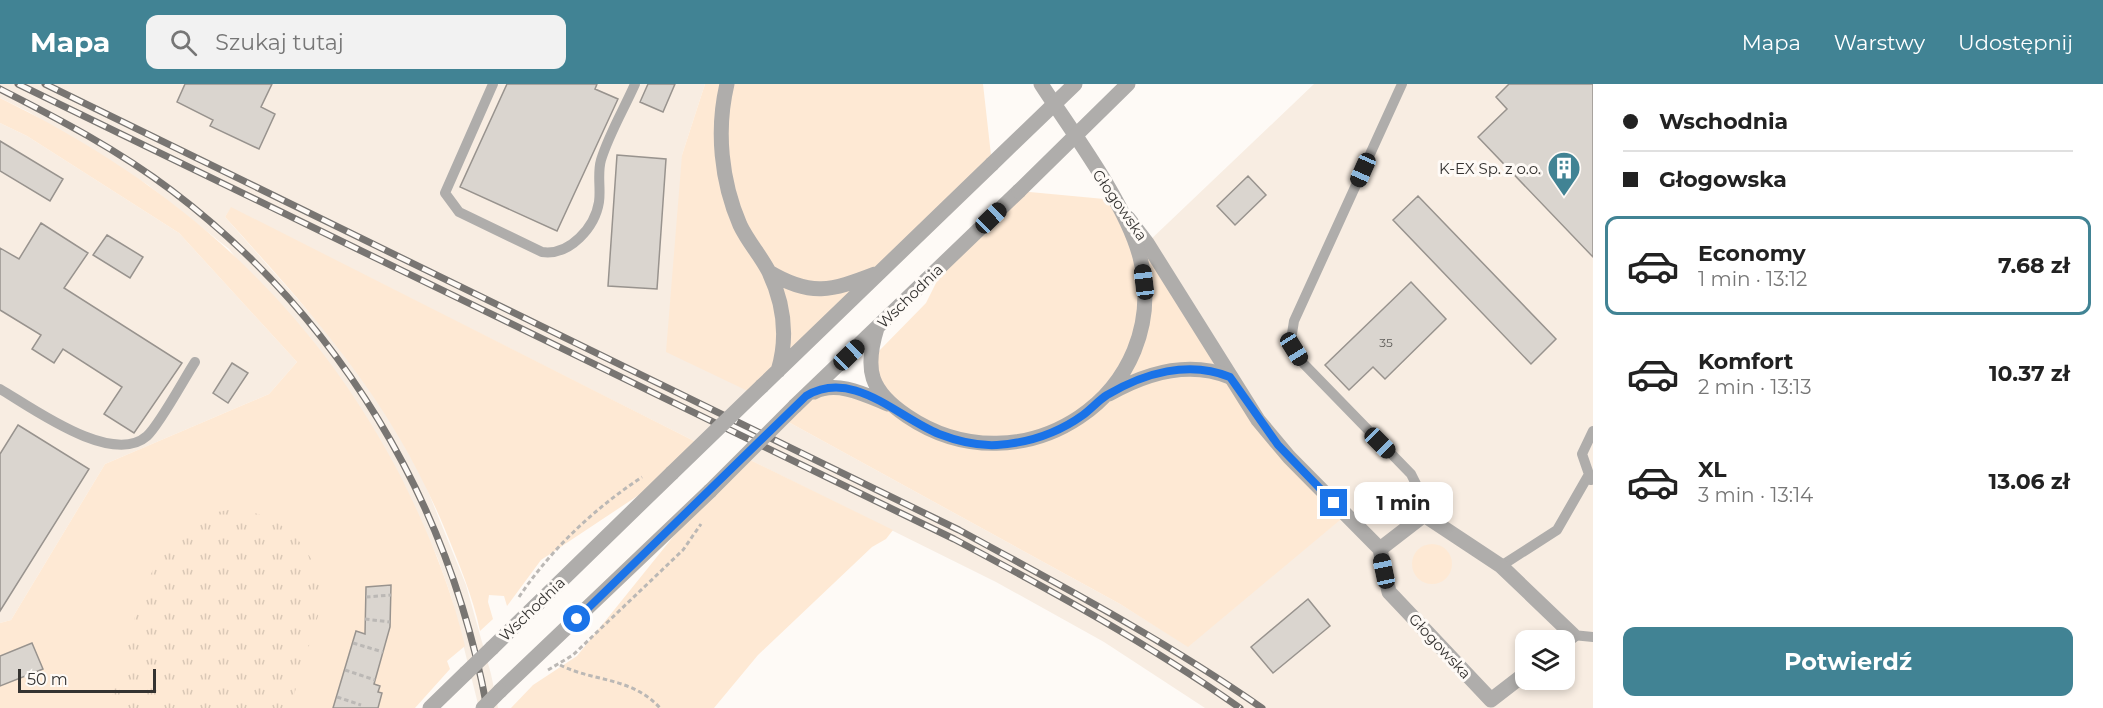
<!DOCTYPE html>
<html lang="pl">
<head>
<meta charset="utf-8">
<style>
	body { margin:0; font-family:Montserrat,sans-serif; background:#f2f2f2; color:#222; height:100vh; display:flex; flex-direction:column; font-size:22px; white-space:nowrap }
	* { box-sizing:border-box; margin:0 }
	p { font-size:20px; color:#767676 }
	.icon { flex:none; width:33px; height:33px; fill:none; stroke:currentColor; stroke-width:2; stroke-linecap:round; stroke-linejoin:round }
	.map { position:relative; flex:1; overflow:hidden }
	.panel { display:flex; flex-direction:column; background:#fff; width:510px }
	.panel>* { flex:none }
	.guide { display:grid; align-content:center; height:132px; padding:0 30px; background:#fff }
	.controls { position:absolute; left:1515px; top:546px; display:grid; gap:12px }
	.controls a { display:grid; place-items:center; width:60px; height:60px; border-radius:12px; background:#fff; box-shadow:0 3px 9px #0003; font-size:30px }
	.scale { position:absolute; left:18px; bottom:15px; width:138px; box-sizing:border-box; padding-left:6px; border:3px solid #353331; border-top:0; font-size:16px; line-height:21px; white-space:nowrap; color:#353331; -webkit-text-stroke:4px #fefaf6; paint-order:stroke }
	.end { position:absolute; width:27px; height:27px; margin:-14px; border:8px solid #1a73e8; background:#fff; box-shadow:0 0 0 3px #fff }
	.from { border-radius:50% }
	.bubble { position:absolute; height:42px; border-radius:12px; background:#fff; box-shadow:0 3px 9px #0003; font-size:20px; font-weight:700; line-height:42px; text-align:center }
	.car { position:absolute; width:18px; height:36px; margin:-18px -9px; border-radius:8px; box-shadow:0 0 4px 2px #0007; background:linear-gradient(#222 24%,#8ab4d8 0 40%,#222 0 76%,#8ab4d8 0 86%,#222 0) }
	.guide b { display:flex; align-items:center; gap:21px; height:57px; font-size:22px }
	.guide b+b { border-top:2px solid #e0e0e0 }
	.guide i { width:15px; height:15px; background:#222 }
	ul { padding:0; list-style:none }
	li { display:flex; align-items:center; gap:18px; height:99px; margin:0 12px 9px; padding:0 18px; border:3px solid transparent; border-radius:12px }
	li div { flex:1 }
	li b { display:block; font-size:22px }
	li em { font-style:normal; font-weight:700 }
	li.active { border-color:#418394 }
	li>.icon { width:54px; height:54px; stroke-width:1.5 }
	.cta { display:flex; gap:12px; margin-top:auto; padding:12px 30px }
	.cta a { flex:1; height:69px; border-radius:12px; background:#418394; color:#fff; font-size:24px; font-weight:700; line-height:69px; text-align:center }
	header { display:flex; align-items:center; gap:36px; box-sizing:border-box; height:84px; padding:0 30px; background:#418394; color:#fff }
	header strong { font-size:28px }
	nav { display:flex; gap:33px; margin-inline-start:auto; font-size:21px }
	.search { width:420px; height:54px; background:#f2f2f2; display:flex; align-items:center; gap:15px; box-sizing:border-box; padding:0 21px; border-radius:12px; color:#767676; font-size:22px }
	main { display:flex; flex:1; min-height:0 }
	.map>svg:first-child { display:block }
	.built { fill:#f8ede2; fill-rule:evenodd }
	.green { fill:#fee9d4 }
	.park { fill:url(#park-tufts) }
	.building { fill:#dad5cf; stroke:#98938e; stroke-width:1.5 }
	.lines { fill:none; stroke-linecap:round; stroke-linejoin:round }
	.path { stroke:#bbb8b5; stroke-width:3; stroke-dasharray:4.5 3; stroke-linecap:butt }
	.service { stroke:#afadab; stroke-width:10 }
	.minor { stroke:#afadab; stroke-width:15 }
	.tertiary { stroke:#afadab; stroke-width:15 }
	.rail-casing { stroke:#787572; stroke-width:7 }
	.rail { stroke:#fefaf6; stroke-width:4.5; stroke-dasharray:14; stroke-linecap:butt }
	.tertiary-bridge { stroke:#afadab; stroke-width:15 }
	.route { stroke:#1a73e8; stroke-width:8 }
	.labels { text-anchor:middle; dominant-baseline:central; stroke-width:6; stroke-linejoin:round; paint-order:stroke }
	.number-label { font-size:12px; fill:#5e5c58 }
	.poi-label { font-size:15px; fill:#353331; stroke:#fefaf6; text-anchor:end }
	.street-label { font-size:15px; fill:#353331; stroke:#fefaf6 }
</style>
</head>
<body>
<header>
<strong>Mapa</strong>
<div class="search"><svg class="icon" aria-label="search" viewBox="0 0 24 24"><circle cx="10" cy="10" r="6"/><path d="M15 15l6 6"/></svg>Szukaj tutaj</div>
<nav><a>Mapa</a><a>Warstwy</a><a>Udostępnij</a></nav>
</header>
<main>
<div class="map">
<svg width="1593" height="624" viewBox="0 0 1593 624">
	<defs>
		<pattern id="park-tufts" width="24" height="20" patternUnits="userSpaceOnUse" patternTransform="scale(1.5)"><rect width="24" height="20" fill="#fee9d4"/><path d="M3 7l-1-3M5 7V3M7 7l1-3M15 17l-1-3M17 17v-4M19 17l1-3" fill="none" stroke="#dac8b6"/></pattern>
	</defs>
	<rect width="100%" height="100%" fill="#fefaf6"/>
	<path class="built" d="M0 0H705L682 71 754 310 702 361 231 124 225 133 339 262 384 326 423 395 466 501 491 590 498 624H479L451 512 438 475 405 402 229 165 148 101 29 28 0 14Z
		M1314 0H1593V624H1205L1104 558 996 498 744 373 783 335 1120 520 1188 562 1289 373 1147 159ZM1526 556H1564V596H1526Z
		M0 39 27 52 179 149 297 278 269 310 105 380 11 536 0 539Z"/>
	<path class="green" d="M705 0H983L992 80 754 310 666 268 682 71Z
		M0 14C175 99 311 219 401 393 428 447 451 503 465 562L447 577 450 585 415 624H0V539L11 536 105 380 269 310 297 278 179 149 27 52 0 39Z
		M1019 107 1115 116 1230 293 1346 431 1188 563 1120 520 783 335 815 307 862 310 879 303 877 269 926 219 943 185Z
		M231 123 702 361 672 389 541 476 507 522 504 512 489 511 488 518 493 535 480 547C473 513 459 480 446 448 392 317 318 236 225 133Z
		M744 373 893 446 886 455 872 463 758 571 714 624H511L533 601 577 572 710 407Z
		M1412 480a20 20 0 1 1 40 0a20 20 0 1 1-40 0Z"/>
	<path class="park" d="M238 425C288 433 320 468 322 519L290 624H109C124 576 143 476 182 445 198 431 217 427 238 425Z"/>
	<path class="building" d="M185 0H272L261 23 275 30 259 65 210 42 213 36 177 18Z
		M507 0H597L595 5 618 15 557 147 460 103Z
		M648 0H675L663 28 640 18Z
		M1509 0H1593V173L1478 53 1507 25 1496 13Z
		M0 57 63 95 50 117 0 87Z
		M617 71 666 75 657 205 608 202Z
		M1248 92 1266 111 1235 141 1217 122Z
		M1418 112 1556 255 1531 280 1393 136Z
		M41 139 88 169 64 204 182 279 134 349 104 330 122 303 63 265 54 279 32 265 41 251 0 226V164L19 175Z
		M107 151 143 173 130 194 93 171Z
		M1411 198 1446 235 1385 295 1373 283 1349 306 1325 281Z
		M232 279 248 289 228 319 213 309Z
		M18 341 89 385 0 527V370Z
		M391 501 390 543 374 600 380 602 378 608 382 609 378 624H333L356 547 365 550 366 503Z
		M1308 515 1330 542 1273 589 1251 563Z
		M32 559 43 585 0 602V572Z"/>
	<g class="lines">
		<path class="path" d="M366 513 391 511
			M519 513C552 464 594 425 642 393
			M365 535 390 538
			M353 559 383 568
			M560 581C594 598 632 593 660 624
			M345 586 375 596
			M548 586 573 571 683 466 701 440
			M337 613 361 621"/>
		<path class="service" d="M493 0 445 109 459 128 542 168C570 172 595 143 599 118 601 104 597 90 601 76 609 50 624 25 635 0
			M1402 0 1294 237 1291 256 1301 277 1411 390 1421 410 1424 431
			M0 305C31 323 112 383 147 352 160 340 184 295 195 278
			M1591 396 1582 370 1593 347
			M1501 482 1557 446 1588 392
			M1573 551 1593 553"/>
		<path class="minor" d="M1128 134 1147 159 1258 336 1289 373 1380 465 1389 508 1491 616 1526 589
			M1380 465 1424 431 1501 482 1573 551 1564 558"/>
		<path class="tertiary" d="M727 0C716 46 721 97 740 141 748 158 761 172 769 188 784 220 788 254 778 287
			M769 188C811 213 831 207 875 190
			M877 244C864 286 870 307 907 332 1022 410 1174 310 1140 173 1126 119 1072 48 1041 0
			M762 302 992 80
			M814 308C837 296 866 311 888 320
			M1109 310C1146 289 1189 276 1230 293
			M795 322 1019 107
			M492 564 672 389
			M500 607 710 407
			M430 624 466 589"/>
		<defs>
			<path id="rail" d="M18 0 954 455C1052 507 1149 560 1240 624
				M45 0 959 446C1062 502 1166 557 1262 624
				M0 5C59 35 118 66 171 106 340 234 449 417 487 624"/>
		</defs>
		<use href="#rail" class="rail-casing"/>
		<use href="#rail" class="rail"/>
		<path class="tertiary-bridge" d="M992 80 1075 0
			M1019 107 1128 0
			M672 389 762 302
			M710 407 795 322
			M466 589 492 564
			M483 624 500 607"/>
	</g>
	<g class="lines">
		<path class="route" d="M577 535 806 312C853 284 897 333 939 350 957 357 978 362 997 361 1027 359 1058 349 1083 331 1091 325 1099 316 1107 311 1144 289 1189 276 1230 293L1278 361 1334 419"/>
	</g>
	<defs>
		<symbol id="building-pin" viewBox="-11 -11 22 30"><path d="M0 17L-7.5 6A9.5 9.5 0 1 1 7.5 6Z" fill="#418394" stroke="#fefaf6"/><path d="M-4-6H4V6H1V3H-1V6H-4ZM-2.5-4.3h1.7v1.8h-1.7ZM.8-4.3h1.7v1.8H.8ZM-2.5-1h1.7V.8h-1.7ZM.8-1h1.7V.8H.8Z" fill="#fff"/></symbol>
	</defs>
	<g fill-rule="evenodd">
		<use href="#building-pin" x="1545" y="65" width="38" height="52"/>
	</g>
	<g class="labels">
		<g class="number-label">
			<text x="1386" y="258">35</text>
		</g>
		<g class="poi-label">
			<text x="1541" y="84">K-EX Sp. z o.o.</text>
		</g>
		<g class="street-label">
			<text transform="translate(1120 121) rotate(55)">Głogowska</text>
			<text transform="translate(910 212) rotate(-44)">Wschodnia</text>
			<text transform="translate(532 525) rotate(-44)">Wschodnia</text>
			<text transform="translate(1440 562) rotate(47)">Głogowska</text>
		</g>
	</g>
</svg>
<div class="controls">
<a><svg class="icon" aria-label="layers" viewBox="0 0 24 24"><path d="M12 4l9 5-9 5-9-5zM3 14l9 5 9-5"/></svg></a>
</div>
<div class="scale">50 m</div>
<i class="end from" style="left:577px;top:535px"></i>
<i class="end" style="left:1334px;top:419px"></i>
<div class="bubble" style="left:1354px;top:398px;width:99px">1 min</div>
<i class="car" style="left:1363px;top:86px;rotate:204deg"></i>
<i class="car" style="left:991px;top:134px;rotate:46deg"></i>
<i class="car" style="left:1144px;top:198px;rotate:353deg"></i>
<i class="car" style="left:1294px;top:265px;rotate:148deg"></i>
<i class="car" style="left:849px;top:271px;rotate:46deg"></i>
<i class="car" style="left:1380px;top:359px;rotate:135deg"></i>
<i class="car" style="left:1384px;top:487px;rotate:348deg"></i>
</div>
<section class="panel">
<div class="guide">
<b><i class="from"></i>Wschodnia</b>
<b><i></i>Głogowska</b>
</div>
<ul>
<li class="active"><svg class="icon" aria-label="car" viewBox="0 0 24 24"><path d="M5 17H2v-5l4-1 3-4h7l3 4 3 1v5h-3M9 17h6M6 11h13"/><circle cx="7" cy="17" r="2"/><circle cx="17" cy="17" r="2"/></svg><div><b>Economy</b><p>1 min · 13:12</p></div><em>7.68 zł</em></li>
<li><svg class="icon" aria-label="car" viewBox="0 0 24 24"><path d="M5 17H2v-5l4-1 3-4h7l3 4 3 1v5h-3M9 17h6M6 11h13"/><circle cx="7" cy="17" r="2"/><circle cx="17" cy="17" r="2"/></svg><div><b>Komfort</b><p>2 min · 13:13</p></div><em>10.37 zł</em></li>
<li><svg class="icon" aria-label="car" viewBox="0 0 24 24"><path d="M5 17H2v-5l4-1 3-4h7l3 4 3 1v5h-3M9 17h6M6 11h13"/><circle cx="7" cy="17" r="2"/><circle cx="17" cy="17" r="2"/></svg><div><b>XL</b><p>3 min · 13:14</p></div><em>13.06 zł</em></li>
</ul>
<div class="cta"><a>Potwierdź</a></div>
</section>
</main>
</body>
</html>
